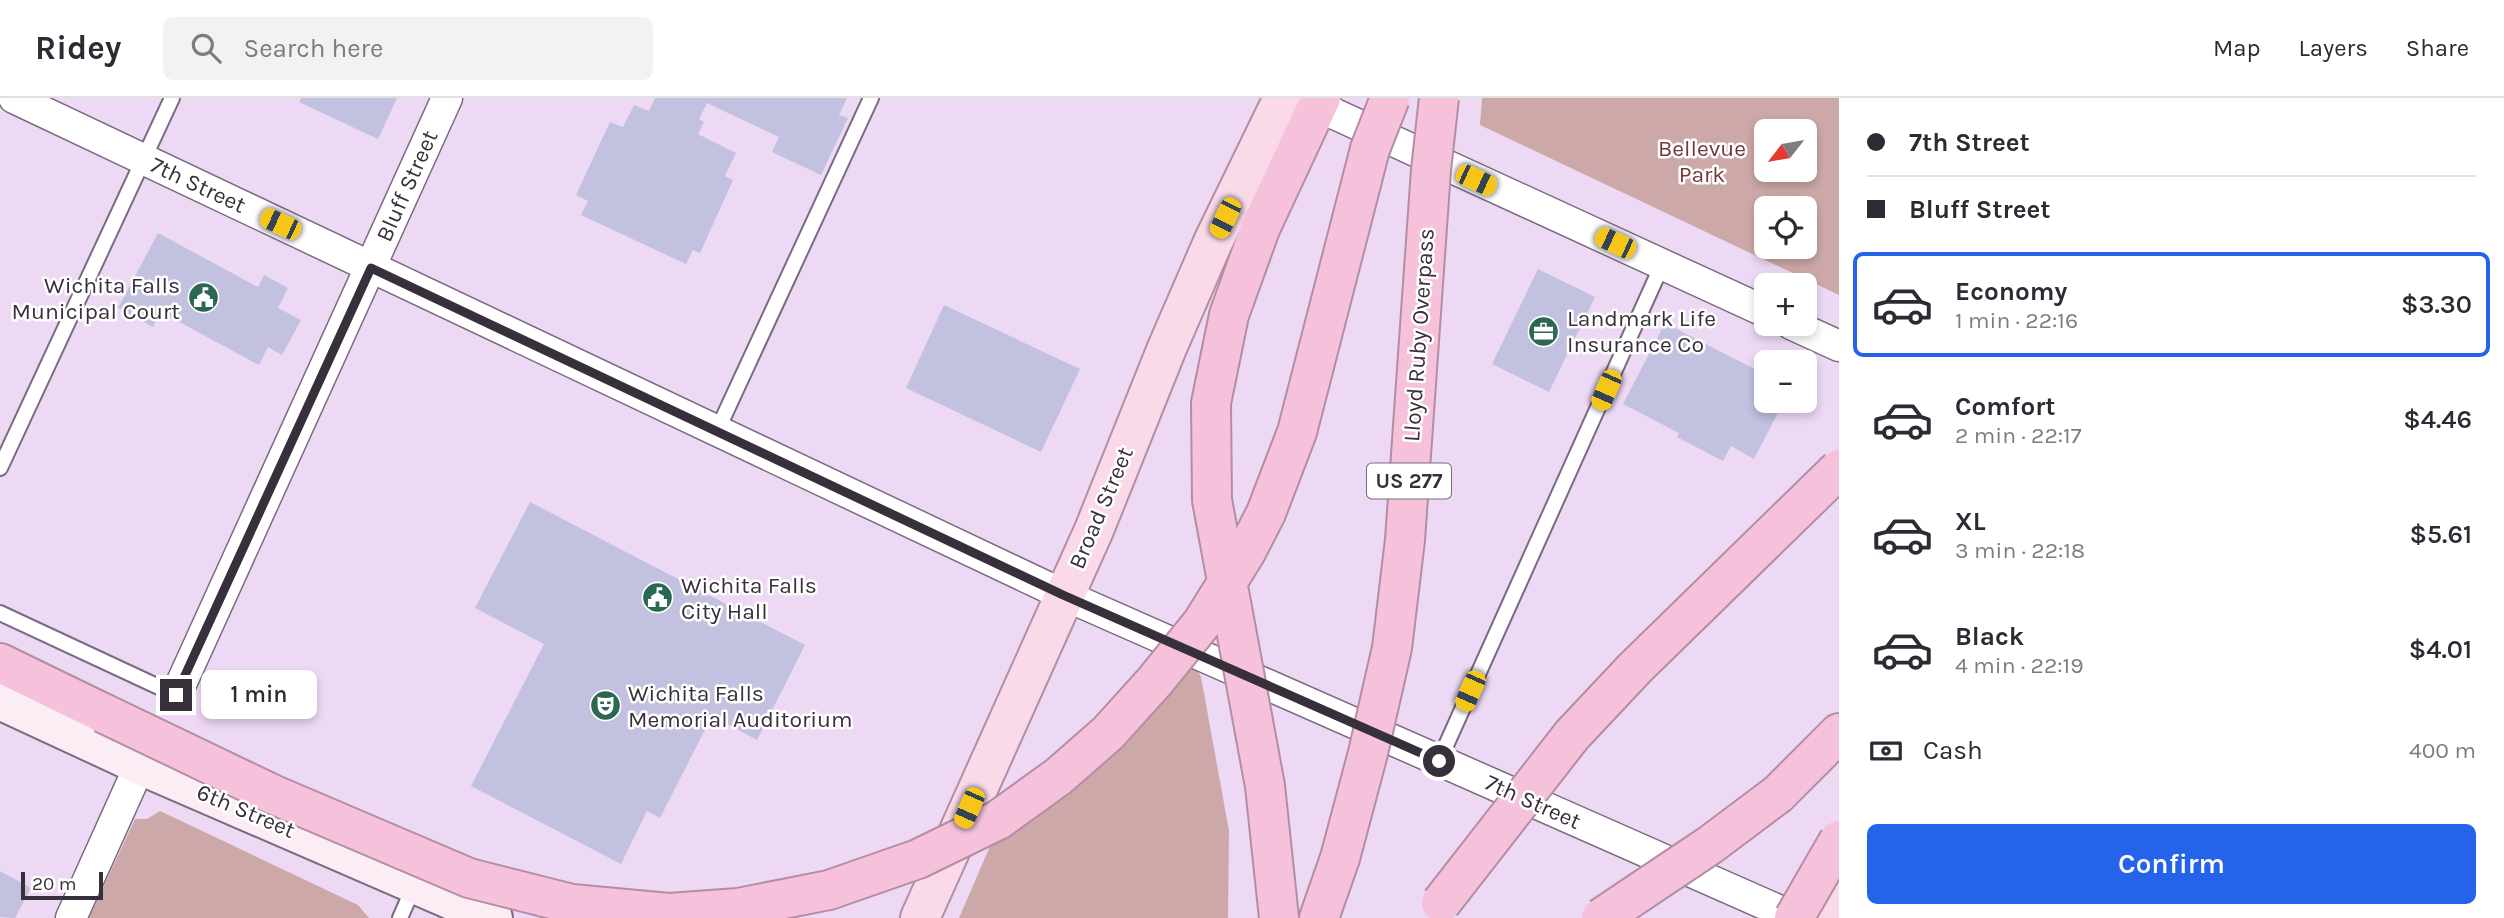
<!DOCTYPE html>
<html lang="en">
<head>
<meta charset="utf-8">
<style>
	body { margin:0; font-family:Karla,sans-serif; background:#f2f2f3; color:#2b2b33; height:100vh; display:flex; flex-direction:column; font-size:26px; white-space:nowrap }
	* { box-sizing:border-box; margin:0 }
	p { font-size:23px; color:#7c7c81 }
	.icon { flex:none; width:38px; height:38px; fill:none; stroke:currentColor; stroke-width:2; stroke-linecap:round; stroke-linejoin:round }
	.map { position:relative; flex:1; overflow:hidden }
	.details { display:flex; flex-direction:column; background:#fff; width:665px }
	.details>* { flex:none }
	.hud { display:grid; align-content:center; height:154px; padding:0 28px; background:#fff }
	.needle { width:46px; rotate:239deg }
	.fabs { position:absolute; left:1754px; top:21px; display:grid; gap:14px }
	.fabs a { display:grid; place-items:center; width:63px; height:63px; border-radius:10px; background:#fff; box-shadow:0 4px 10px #0003; font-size:35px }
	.scale { position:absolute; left:21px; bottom:18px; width:82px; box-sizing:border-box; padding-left:7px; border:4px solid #37303a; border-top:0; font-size:19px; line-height:24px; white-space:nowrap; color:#37303a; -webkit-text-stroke:5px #fff; paint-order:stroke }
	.end { position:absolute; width:32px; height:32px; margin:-16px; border:9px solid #37303a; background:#fff; box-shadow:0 0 0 4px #fff }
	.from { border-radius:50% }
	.bubble { position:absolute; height:49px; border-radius:10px; background:#fff; box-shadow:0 4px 10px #0003; font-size:23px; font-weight:600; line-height:49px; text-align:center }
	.car { position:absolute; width:21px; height:42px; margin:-21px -10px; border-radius:9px; box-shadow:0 0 5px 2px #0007; background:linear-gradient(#f5c518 24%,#345 0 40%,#f5c518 0 76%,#345 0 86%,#f5c518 0) }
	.hud b { display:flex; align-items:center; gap:24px; height:66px; font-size:26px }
	.hud b+b { border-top:2px solid #e1e1e2 }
	.hud i { width:18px; height:18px; background:#2b2b33 }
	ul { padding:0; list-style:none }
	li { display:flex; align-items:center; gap:21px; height:105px; margin:0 14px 10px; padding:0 14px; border:4px solid transparent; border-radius:10px }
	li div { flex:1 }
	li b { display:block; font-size:26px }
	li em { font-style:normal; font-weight:600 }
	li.active { border-color:#2563eb }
	li>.icon { width:63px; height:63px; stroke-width:1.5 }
	.pay { display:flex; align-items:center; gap:18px; height:77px; padding:0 28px; font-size:26px }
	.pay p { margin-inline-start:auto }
	.action { display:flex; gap:14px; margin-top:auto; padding:14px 28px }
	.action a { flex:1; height:80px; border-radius:10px; background:#2563eb; color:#fff; font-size:28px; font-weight:600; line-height:80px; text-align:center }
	header { display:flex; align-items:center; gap:42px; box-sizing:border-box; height:98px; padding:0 35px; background:#fff; border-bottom:2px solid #e1e1e2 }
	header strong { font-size:33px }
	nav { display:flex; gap:38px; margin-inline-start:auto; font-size:24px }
	.search { width:490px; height:63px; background:#f2f2f3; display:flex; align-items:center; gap:18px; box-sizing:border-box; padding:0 24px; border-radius:10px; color:#7c7c81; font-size:26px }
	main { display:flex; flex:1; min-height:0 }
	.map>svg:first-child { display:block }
	.green { fill:#cda8a8; fill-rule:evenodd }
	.building { fill:#c2c1df }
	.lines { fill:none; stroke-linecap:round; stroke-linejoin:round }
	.service-casing { stroke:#7c6a82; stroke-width:18 }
	.minor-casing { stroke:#7c6a82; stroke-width:33 }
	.secondary-casing { stroke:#7c6a82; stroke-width:42 }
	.primary-casing { stroke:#b38ea3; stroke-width:42 }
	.motorway-casing { stroke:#b38ea3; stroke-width:42 }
	.service { stroke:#fff; stroke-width:14 }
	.minor { stroke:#fff; stroke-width:30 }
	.secondary { stroke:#fcecf4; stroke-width:38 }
	.primary { stroke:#fadae9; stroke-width:38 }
	.motorway { stroke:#f6c1db; stroke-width:38 }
	.motorway-bridge-casing { stroke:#b38ea3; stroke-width:42; stroke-linecap:butt }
	.motorway-bridge { stroke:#f6c1db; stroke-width:38 }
	.route { stroke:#37303a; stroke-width:9 }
	.labels { text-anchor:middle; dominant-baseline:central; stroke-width:5; stroke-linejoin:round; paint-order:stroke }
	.shield { fill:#fff; stroke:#736e75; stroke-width:2 }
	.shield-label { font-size:21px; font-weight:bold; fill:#37303a }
	.park-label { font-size:23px; fill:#70393c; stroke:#fff }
	.street-label { font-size:23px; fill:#37303a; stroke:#fff }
	.poi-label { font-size:23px; fill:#37303a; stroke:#fff; text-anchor:start }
</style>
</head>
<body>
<header>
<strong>Ridey</strong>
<div class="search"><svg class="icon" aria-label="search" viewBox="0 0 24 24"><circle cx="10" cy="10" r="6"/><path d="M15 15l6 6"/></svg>Search here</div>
<nav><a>Map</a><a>Layers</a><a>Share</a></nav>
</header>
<main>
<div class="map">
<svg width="1839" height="820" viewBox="0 0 1839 820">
	<rect width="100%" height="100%" fill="#edd9f4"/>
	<path class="green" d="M1482 0H1839V197L1480 27ZM1766 33H1804V72H1766ZM1766 110H1804V149H1766Z
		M1193 565 1201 579 1229 733 1228 820H959L997 732Z
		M160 713 358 807 369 820H89L135 721H147Z"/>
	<path class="building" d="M301 0H397L378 41 299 4Z
		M655 0H847L839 17 848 20 821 77 772 54 779 39 707 5 699 21 704 24 698 36 736 55 725 78 733 82 700 155 693 152 686 166 581 117 588 103 576 97 610 24 623 29 634 7 649 13Z
		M158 135 258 189 264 177 288 190 278 210 301 222 282 257 268 249 259 267 161 214 153 229 118 210Z
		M1538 171 1595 199 1549 294 1492 266Z
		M944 207 1080 271 1041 354 906 290Z
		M1665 225 1766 277V303H1784L1754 361 1731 348 1723 363 1677 339 1679 335 1623 306Z
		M530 404 805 547 757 642 712 618 660 720 647 713 621 766 471 688 544 546 475 510Z
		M0 773 31 790 15 820 0 819Z"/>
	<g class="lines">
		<defs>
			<path id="service" d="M717 333 871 0
				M0 370 172 0
				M0 515 176 597
				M1439 663 1662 167
				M400 820 415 786"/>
			<path id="minor" d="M14 0 1064 497 1796 820
				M1300 0 1766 214
				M1791 226 1839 248
				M176 597 447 0
				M71 820 140 667"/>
			<path id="secondary" d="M0 602 140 667 493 820"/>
			<path id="primary" d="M920 820 1094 432 1167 250 1213 144 1283 0
				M1829 820 1839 799"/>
			<path id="motorway" d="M1212 402 1211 305 1229 217 1260 131 1321 0
				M0 565 103 615
				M1265 688 1279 820
				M1778 696 1839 635
				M1319 820 1340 760"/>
		</defs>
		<use href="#service" class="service-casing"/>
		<use href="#minor" class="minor-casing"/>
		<use href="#secondary" class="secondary-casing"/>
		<use href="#primary" class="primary-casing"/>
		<use href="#motorway" class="motorway-casing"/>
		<use href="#service" class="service"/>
		<use href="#minor" class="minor"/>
		<use href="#secondary" class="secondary"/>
		<use href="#primary" class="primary"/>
		<use href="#motorway" class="motorway"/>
		<defs>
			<path id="motorway-bridge" d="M1212 402 1265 688
				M103 615 272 696 469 780 572 806 669 815 738 810 829 792 918 761 998 722 1059 678 1108 635 1155 583 1202 525 1246 454 1266 415 1297 334 1370 51 1390 0
				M1340 760 1368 655 1392 550 1405 442 1431 72 1439 0
				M1441 805 1572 637 1635 570 1839 371
				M1601 820 1710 747 1778 696
				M1794 820 1839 742"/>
		</defs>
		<use href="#motorway-bridge" class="motorway-bridge-casing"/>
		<use href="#motorway-bridge" class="motorway-bridge"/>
	</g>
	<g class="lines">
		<path class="route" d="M176 597 371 170 1063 497 1439 663"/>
	</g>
	<defs>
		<symbol id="civic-disc" viewBox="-11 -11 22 22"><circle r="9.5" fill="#2b6751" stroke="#fff"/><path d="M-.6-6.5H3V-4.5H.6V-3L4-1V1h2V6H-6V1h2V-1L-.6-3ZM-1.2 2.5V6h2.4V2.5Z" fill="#fff"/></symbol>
		<symbol id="office-disc" viewBox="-11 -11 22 22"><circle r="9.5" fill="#2b6751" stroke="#fff"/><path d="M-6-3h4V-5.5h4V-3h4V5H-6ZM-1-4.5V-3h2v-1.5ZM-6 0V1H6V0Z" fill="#fff"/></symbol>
		<symbol id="theatre-disc" viewBox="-11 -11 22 22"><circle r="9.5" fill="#2b6751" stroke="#fff"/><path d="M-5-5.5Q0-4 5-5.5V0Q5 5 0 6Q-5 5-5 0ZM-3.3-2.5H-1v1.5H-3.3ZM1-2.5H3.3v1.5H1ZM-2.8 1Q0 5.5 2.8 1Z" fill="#fff"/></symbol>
	</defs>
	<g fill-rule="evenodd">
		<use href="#civic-disc" x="186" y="182" width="35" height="35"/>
		<use href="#office-disc" x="1526" y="216" width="35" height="35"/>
		<use href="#civic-disc" x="640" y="482" width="35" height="35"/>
		<use href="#theatre-disc" x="588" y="590" width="35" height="35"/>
	</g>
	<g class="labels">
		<rect class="shield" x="1367" y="365.5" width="84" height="35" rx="5"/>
		<g class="shield-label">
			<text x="1409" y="383">US 277</text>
		</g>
		<g class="park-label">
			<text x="1702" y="50">Bellevue<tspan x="1702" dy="26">Park</tspan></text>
		</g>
		<g class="street-label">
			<text transform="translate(198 87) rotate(25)">7th Street</text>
			<text transform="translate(407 88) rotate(-66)">Bluff Street</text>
			<text transform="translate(1419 237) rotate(-86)">Lloyd Ruby Overpass</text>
			<text transform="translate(1101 410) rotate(-67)">Broad Street</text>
			<text transform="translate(1533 704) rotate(24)">7th Street</text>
			<text transform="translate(246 713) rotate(23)">6th Street</text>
		</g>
		<g class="poi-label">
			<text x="180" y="187" text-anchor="end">Wichita Falls<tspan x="180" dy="26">Municipal Court</tspan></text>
			<text x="1567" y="220">Landmark Life<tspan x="1567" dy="26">Insurance Co</tspan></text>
			<text x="681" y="487">Wichita Falls<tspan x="681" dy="26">City Hall</tspan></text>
			<text x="628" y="595">Wichita Falls<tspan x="628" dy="26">Memorial Auditorium</tspan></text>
		</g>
	</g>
</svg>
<div class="fabs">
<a><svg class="needle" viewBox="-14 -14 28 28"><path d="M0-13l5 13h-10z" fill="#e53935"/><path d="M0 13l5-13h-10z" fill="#7c7c81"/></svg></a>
<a><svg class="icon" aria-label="locate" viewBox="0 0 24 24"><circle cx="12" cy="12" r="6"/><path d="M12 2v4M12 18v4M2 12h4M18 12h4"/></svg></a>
<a>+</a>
<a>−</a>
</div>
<div class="scale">20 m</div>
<i class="end from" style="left:1439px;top:663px"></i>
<i class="end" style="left:176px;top:597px"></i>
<div class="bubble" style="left:201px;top:572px;width:116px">1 min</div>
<i class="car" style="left:1476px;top:82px;rotate:115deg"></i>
<i class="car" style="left:1225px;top:120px;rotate:206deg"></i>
<i class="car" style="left:280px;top:126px;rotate:295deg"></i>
<i class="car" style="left:1615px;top:145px;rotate:295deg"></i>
<i class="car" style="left:1606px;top:292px;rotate:204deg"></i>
<i class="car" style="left:1470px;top:593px;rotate:204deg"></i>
<i class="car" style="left:969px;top:710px;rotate:204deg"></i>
</div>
<section class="details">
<div class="hud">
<b><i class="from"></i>7th Street</b>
<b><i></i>Bluff Street</b>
</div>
<ul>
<li class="active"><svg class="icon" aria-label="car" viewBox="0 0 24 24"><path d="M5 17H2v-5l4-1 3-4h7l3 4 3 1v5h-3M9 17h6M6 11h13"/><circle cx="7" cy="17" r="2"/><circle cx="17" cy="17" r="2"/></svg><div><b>Economy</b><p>1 min · 22:16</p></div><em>$3.30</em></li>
<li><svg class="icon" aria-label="car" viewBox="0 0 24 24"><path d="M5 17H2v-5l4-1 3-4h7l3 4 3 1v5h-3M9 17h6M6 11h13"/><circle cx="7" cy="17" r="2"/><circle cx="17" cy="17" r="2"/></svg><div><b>Comfort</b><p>2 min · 22:17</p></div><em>$4.46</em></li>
<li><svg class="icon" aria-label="car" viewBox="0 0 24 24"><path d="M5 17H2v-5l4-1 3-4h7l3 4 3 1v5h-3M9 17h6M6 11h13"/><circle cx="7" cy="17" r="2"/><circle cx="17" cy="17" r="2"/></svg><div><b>XL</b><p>3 min · 22:18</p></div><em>$5.61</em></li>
<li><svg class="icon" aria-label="car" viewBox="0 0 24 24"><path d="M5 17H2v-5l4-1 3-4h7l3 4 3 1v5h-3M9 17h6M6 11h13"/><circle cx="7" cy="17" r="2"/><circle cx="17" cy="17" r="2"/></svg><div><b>Black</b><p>4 min · 22:19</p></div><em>$4.01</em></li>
</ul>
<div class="pay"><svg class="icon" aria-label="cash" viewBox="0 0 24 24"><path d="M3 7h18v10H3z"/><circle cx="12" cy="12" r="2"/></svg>Cash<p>400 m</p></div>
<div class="action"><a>Confirm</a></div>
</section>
</main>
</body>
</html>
